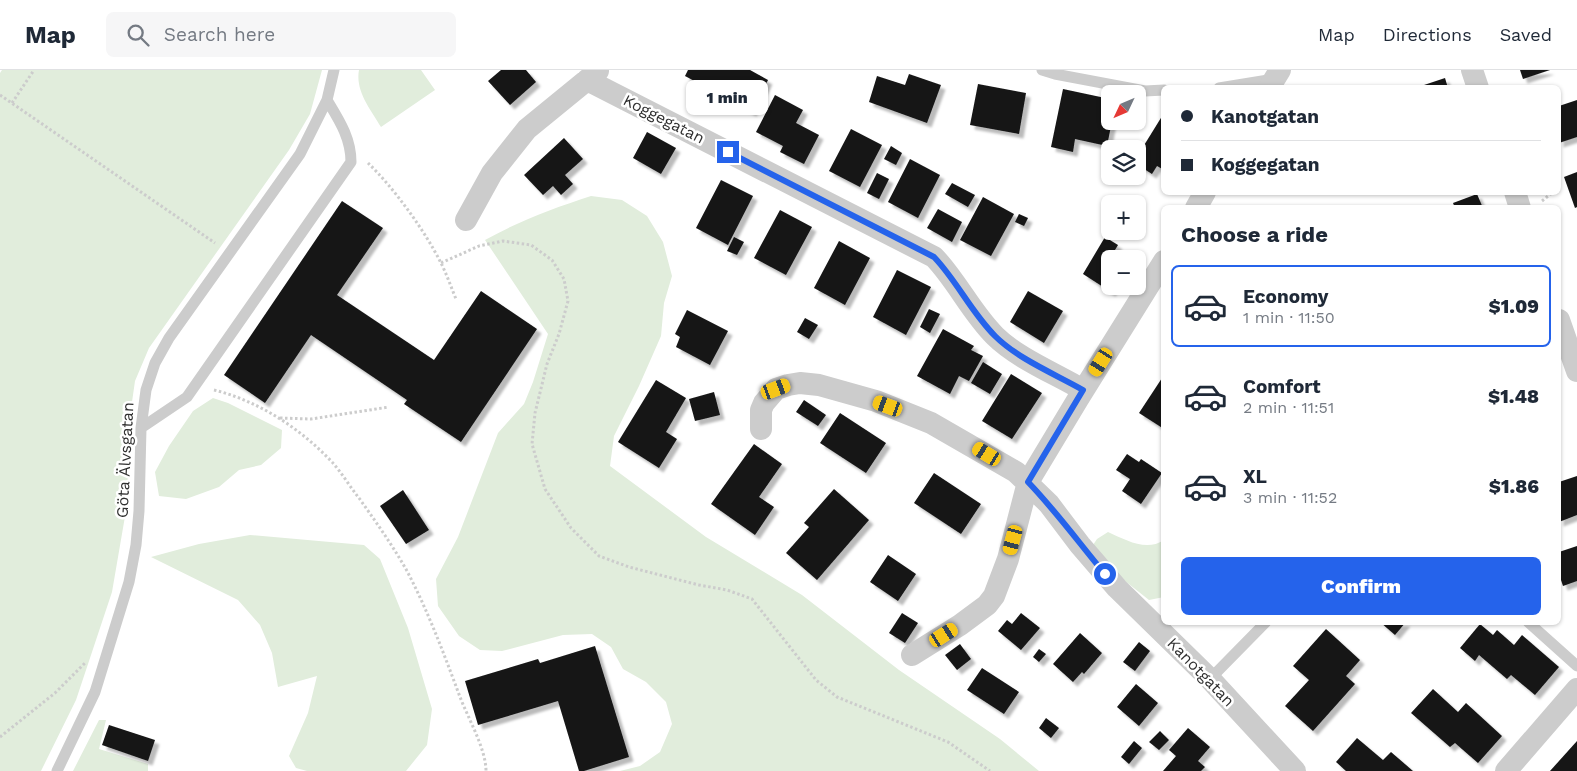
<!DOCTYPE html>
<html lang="en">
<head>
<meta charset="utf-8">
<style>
	body { margin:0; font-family:"Work Sans",sans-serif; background:#f6f6f7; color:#1f2937; height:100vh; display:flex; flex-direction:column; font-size:19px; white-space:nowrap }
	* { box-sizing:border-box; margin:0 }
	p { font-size:16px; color:#747a83 }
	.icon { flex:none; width:28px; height:28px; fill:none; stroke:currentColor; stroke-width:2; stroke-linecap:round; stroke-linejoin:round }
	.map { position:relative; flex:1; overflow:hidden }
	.drawer { position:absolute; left:1161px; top:135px; width:400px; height:420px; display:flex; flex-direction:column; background:#fff; border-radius:8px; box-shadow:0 1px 4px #0004 }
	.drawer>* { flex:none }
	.hud { position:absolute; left:1161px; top:15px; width:400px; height:110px; border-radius:8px; box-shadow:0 1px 4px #0004; display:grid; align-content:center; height:110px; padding:0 20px; background:#fff }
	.needle { width:32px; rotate:226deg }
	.tools { position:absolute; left:1101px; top:15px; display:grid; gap:10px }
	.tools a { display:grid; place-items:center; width:45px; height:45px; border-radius:8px; background:#fff; box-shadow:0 1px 4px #0004; font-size:25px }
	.end { position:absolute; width:22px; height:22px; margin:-11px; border:6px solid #2563eb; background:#fff; box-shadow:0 0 0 2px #fff }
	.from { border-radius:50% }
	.bubble { position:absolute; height:35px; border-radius:8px; background:#fff; box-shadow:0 1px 4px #0004; font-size:16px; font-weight:800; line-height:35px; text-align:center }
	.car { position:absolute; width:15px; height:30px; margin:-15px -8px; border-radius:6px; box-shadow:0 0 4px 1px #0007; background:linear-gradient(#f5c518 24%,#345 0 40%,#f5c518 0 76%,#345 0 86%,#f5c518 0) }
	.hud b { display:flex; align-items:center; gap:18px; height:48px; font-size:19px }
	.hud b+b { border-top:1px solid #e0e1e3 }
	.hud i { width:12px; height:12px; background:#1f2937 }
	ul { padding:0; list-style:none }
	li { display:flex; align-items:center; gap:15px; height:82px; margin:0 10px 8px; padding:0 10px; border:2px solid transparent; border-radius:8px }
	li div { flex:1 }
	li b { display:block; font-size:19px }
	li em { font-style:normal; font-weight:800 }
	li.active { border-color:#2563eb }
	li>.icon { width:45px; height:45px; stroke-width:1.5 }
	h2 { padding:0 20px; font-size:22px; line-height:60px }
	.button { display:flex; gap:10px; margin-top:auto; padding:10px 20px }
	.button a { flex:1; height:58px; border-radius:8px; background:#2563eb; color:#fff; font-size:20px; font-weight:800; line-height:58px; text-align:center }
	header { display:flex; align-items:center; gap:30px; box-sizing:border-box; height:70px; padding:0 25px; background:#fff; border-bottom:1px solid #e0e1e3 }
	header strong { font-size:24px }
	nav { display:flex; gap:28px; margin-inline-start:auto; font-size:18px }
	.search { width:350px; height:45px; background:#f6f6f7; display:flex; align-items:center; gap:12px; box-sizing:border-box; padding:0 18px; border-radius:8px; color:#747a83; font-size:19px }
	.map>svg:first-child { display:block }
	.green { fill:#e1eddc }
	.building { fill:#161616; filter:url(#shadow) }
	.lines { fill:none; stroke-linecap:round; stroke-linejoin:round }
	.path { stroke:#ccc; stroke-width:3; stroke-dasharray:2.5 2.5; stroke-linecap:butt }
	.lane { stroke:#ccc; stroke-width:11 }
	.street { stroke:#ccc; stroke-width:22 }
	.route { stroke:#2563eb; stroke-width:6 }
	.labels { text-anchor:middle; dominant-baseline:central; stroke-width:5; stroke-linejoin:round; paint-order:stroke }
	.street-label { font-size:16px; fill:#2f2f2f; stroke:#fff }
</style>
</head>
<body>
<header>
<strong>Map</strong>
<div class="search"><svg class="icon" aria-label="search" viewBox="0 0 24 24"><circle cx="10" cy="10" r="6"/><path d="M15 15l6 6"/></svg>Search here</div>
<nav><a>Map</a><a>Directions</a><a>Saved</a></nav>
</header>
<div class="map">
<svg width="1577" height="701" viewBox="0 0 1577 701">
	<defs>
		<filter id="shadow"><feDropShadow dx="4.5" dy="4.5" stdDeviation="1" flood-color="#0004"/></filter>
	</defs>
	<rect width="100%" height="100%" fill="#fff"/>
	<path class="green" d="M2 0H322L310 44 289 80 149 278 135 311 130 346 128 429 112 522 76 630 41 701H0V3Z
		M359 0H421L435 20 381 57C371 40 355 21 359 0Z
		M591 126 622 130 647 146 663 172 672 206 664 233 661 266 639 316 614 366 610 396 706 467 802 525 899 600 1000 669 1039 701H620L640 696 660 682 672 654 666 632 646 612 623 599 611 577 592 564 563 565 502 581 480 580 459 566 438 536 436 509 458 467 498 363 524 334 533 312 548 264 485 170C519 151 554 138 591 126Z
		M213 328 228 333 282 360 281 378 261 395 239 400 219 417 186 429 159 426 155 402 169 376 193 341Z
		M1108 462C1126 470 1146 482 1164 470V527L1149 530 1120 507 1093 475 1097 469Z
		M250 465 364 475 380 489 408 558 432 639 427 675 406 701H307L296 698 289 686 308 643 317 606 278 617 272 583 260 555 238 530 151 487 199 474Z
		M99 650H106L99 679 148 694V701H73Z"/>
	<path class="building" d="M501 0H526L536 12 510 35 488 11Z
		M688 0H750L768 10 752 42 685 6Z
		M1520 0H1550L1523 9Z
		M909 4 941 15 927 53 869 32 877 6 905 15Z
		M1445 8 1448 18H1418V17Z
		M978 14 1026 23 1019 64 970 55Z
		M1063 19 1110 29V51H1112L1107 76 1075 69 1073 82 1051 77Z
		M775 25 803 40 796 53 819 65 804 94 780 82 783 76 756 62Z
		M1577 30V67L1559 73V36Z
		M1164 43V100L1157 96 1152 104 1138 95V85Z
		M851 59 882 75 860 117 829 101Z
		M647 62 676 78 661 104 633 88Z
		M564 68 583 89 565 105 573 114 561 125 553 116 543 125 524 105Z
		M891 76 902 83 896 95 884 89Z
		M910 89 940 105 918 148 888 132Z
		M1577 102V137L1575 138 1564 107Z
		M877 103 889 109 879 129 867 123Z
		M721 110 753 126 728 175 696 158Z
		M952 113 975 125 968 137 945 124Z
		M1477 124 1483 138H1455L1453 133Z
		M983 127 1014 144 991 186 960 170Z
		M342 131 383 158 337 225 434 290 481 221 537 259 461 372 404 334 407 330 311 265 265 333 224 305Z
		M938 139 962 152 952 172 927 158Z
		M780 140 812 157 786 205 754 188Z
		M1019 144 1028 148 1024 156 1015 152Z
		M734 167 744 172 737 185 727 181Z
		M1105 167 1118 175 1112 185 1118 189H1110V216H1115L1111 222 1083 204Z
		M839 171 870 188 845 235 814 218Z
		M897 200 931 217 906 265 873 247Z
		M1028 221 1063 241 1044 273 1010 252Z
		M929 239 940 244 930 263 920 257Z
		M687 240 728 261 710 295 676 277 680 267 675 264Z
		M805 248 818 255 809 269 797 262Z
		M943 259 974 276 971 280 983 286 969 311 959 306 950 324 917 306Z
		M983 292 1002 304 990 324 971 313Z
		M1011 304 1042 323 1012 369 982 351Z
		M1164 305V359L1139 343Z
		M656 310 686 328 666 362 677 369 659 398 618 372Z
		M714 322 720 345 695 351 689 329Z
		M804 330 826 345 818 356 796 342Z
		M840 343 886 373 866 403 820 373Z
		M754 374 782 394 759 427 774 437 755 465 711 434Z
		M1127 384 1139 392 1141 389 1162 403 1141 434 1122 421 1130 409 1116 400Z
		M934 403 981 434 961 464 914 433Z
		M1577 406V445L1559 452V412Z
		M834 419 869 450 817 510 786 483 809 457 804 453Z
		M403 420 429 460 406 474 380 436Z
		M1577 476V511L1563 516 1559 504V482Z
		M888 485 916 504 898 531 870 512Z
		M902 543 918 553 905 573 889 563Z
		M1021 543 1040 558 1021 580 998 561 1007 550 1012 554Z
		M1380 552H1406L1395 565Z
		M1480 554 1493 565 1497 560 1514 575 1522 565 1559 597 1535 625 1511 605 1507 609 1479 585 1475 591 1460 578Z
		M1326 559 1360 590 1346 606 1355 614 1313 661 1285 636 1309 610 1293 596Z
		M1080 563 1102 583 1084 604 1082 602 1073 612 1053 594Z
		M1139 572 1150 581 1135 601 1123 592Z
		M960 574 971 589 957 600 945 585Z
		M595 576 629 687 584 701H579L558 631 478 655 465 611 538 589 540 593Z
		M1039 579 1046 584 1039 592 1033 587Z
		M982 598 1019 622 1004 644 967 620Z
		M1136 614 1158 633 1139 656 1117 637Z
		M1433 619 1458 642 1466 633 1502 666 1478 693 1455 673 1450 677 1411 643Z
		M1046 648 1059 658 1051 668 1039 658Z
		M109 655 155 670 148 691 102 675Z
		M1188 658 1210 677 1198 691 1205 697 1201 701H1163L1176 686 1169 680Z
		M1160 661 1169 670 1159 680 1149 672Z
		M1357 668 1383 690 1391 682 1413 701H1346L1336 692Z
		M1134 671 1142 678 1129 694 1121 687Z
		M1577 671V701H1550Z"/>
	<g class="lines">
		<path class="path" d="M0 25 215 173
			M12 33 34 0
			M368 93C394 118 425 161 441 193 447 205 451 217 456 229
			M1542 131 1553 122
			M441 193 479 176 503 171 531 175 552 190 564 209 568 231 559 264 547 294 535 343 532 374 545 419 571 458 599 486 629 497 699 515 727 520 752 529 816 610 837 627 948 672 990 701
			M214 320C259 331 301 359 332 392 342 403 350 417 359 428 376 452 393 476 407 501 428 541 444 584 460 627 468 648 486 679 486 701
			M280 348 311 349 389 337
			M0 667 55 623 85 593"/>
		<path class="lane" d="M1042 0 1055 4 1145 21 1164 20
			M1219 18 1274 9
			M141 358 187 327 351 92C351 68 339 50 327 30
			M1528 552 1577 596
			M1210 609 1266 552
			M57 701 95 622 129 512 136 475 139 441 141 358 146 320 155 293 169 268 300 84 327 30 334 0"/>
		<path class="street" d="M1472 0 1478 18
			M587 10 934 187C957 211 971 242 995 266 1017 288 1056 304 1083 320
			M1269 18 1280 0
			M1515 122 1520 138
			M1196 138 1205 122
			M466 150 492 103 527 59 598 1
			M1559 250 1577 301
			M761 359V340L764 333 776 319 788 315 800 313 819 315 876 331 931 353 1016 402 1049 434 1080 475 1117 518 1210 609 1295 701
			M912 585 960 555 987 535 994 526 1008 489 1028 412 1078 329 1164 191
			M1506 701 1577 619"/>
	</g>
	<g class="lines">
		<path class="route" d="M728 82 934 187C957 211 971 242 995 266 1018 289 1055 304 1083 320L1028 412C1056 441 1079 473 1105 504"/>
	</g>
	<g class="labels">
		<g class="street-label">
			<text transform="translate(664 49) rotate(27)">Koggegatan</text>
			<text transform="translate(125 390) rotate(-87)">Göta Älvsgatan</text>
			<text transform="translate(1201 602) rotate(46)">Kanotgatan</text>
		</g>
	</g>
</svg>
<div class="tools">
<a><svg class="needle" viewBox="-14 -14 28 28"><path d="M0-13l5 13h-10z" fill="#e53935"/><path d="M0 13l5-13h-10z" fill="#747a83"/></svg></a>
<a><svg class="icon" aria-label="layers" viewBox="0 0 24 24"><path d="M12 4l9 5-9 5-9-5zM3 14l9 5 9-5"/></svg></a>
<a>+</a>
<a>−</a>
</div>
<i class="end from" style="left:1105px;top:504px"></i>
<i class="end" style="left:728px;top:82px"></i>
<div class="bubble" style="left:686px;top:10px;width:82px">1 min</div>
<i class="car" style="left:1101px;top:292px;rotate:212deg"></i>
<i class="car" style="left:776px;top:319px;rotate:70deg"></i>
<i class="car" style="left:888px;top:336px;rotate:290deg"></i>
<i class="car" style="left:987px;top:384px;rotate:301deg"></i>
<i class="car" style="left:1013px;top:470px;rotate:195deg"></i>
<i class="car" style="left:944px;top:565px;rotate:58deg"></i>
<div class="hud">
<b><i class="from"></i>Kanotgatan</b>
<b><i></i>Koggegatan</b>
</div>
<section class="drawer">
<h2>Choose a ride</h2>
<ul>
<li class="active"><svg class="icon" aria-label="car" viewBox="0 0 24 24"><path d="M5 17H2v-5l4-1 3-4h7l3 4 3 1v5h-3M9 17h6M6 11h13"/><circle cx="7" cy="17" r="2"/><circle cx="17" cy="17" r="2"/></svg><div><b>Economy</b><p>1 min · 11:50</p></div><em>$1.09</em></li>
<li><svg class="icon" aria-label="car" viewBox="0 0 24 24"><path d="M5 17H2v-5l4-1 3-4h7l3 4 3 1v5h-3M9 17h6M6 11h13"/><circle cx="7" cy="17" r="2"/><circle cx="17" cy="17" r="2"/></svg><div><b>Comfort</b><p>2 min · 11:51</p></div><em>$1.48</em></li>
<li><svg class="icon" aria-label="car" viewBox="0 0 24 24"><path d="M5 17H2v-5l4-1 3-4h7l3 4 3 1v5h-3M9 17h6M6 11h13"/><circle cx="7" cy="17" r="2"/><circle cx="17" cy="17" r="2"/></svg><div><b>XL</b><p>3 min · 11:52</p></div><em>$1.86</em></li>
</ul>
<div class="button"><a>Confirm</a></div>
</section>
</div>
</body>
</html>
